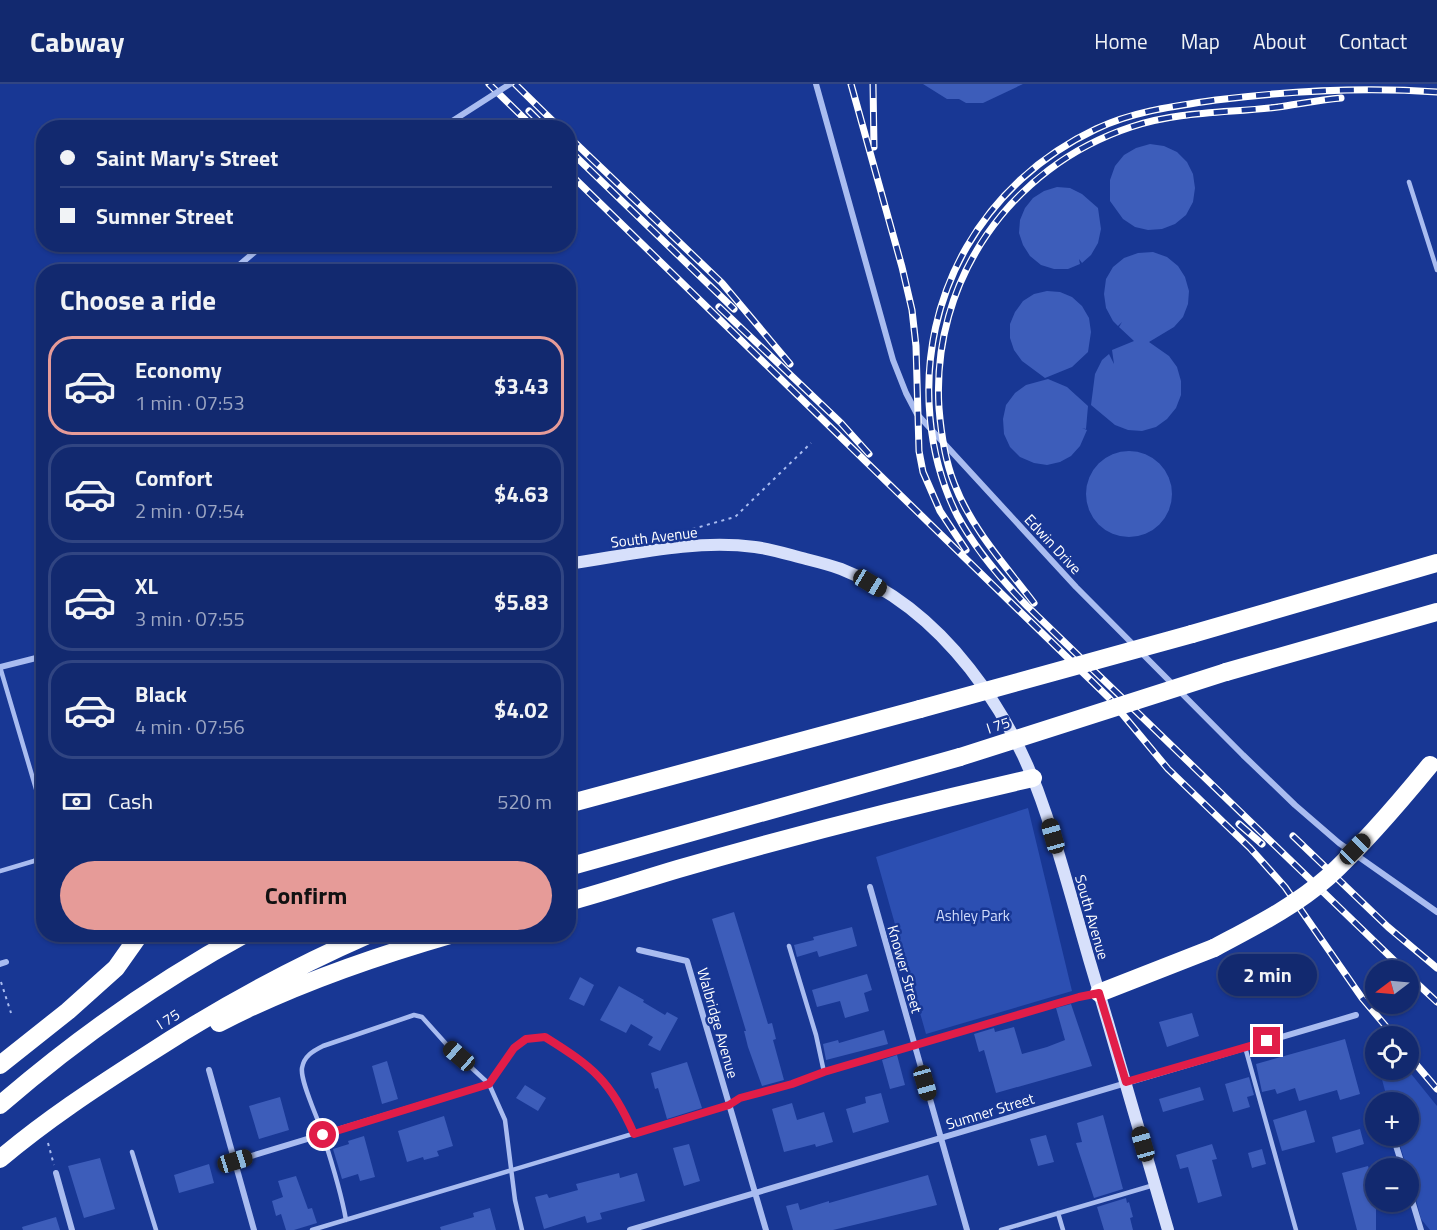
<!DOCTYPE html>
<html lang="en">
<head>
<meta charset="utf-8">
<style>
	body { margin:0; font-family:"Titillium Web",sans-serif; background:#1f3577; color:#f1f3f6; height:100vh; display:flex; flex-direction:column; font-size:22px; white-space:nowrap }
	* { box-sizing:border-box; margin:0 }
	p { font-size:20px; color:#9ca6c3 }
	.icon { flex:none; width:33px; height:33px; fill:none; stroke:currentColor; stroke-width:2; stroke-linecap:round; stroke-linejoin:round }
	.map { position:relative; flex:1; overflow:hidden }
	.drawer { position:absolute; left:36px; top:180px; width:540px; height:678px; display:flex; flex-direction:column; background:#12296f; border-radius:24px; box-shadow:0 2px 4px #0004,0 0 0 2px #314582 }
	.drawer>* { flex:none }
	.hud { position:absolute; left:36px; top:36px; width:540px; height:132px; border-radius:24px; box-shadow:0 2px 4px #0004,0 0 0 2px #314582; display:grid; align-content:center; height:132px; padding:0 24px; background:#12296f }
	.needle { width:39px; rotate:254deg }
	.fabs { position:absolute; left:1365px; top:876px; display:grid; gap:12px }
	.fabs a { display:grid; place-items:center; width:54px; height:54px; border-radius:50%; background:#12296f; box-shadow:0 2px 4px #0004,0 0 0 2px #314582; font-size:30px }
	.end { position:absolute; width:27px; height:27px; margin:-14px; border:8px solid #e11d48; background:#fff; box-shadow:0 0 0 3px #fff }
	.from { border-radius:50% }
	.bubble { position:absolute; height:42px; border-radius:21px; background:#12296f; box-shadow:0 2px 4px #0004,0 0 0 2px #314582; font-size:20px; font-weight:700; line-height:42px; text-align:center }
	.car { position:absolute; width:18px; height:36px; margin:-18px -9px; border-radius:8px; box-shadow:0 0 4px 2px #0007; background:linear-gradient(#222 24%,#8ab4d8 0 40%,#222 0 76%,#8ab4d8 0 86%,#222 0) }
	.hud b { display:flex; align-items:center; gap:21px; height:57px; font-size:22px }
	.hud b+b { border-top:2px solid #314582 }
	.hud i { width:15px; height:15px; background:#f1f3f6 }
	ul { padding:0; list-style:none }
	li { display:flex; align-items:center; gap:18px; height:99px; margin:0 12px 9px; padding:0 12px; border:3px solid #314582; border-radius:24px }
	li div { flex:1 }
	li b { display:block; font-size:22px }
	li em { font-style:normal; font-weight:700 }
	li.current { border-color:#e69b98 }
	li>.icon { width:54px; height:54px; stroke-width:1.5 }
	h2 { padding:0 24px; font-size:27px; line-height:72px }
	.pay { display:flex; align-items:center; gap:15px; height:66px; padding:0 24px; font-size:22px }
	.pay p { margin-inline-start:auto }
	.cta { display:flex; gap:12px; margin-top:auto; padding:12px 24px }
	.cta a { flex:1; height:69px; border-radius:36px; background:#e69b98; color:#111; font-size:24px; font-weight:700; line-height:69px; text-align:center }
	header { display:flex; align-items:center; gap:36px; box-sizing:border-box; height:84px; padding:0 30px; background:#12296f; border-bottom:2px solid #314582 }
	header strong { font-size:28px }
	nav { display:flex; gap:33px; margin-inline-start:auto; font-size:21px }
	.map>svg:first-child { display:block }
	.green { fill:#2c4fb2 }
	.building { fill:#3d5dba }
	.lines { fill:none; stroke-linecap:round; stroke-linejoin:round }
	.path { stroke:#a9bcf0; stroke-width:2; stroke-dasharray:3 4.5; stroke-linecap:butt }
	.lane { stroke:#a9bcf0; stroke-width:4.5 }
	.street { stroke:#a9bcf0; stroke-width:6 }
	.secondary { stroke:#d7e0fb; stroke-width:12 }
	.highway { stroke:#fff; stroke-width:18 }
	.rail-casing { stroke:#fff; stroke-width:7 }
	.rail { stroke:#183794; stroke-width:4.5; stroke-dasharray:14; stroke-linecap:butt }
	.street-bridge { stroke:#a9bcf0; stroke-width:6 }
	.highway-bridge { stroke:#fff; stroke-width:18 }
	.route { stroke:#e11d48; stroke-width:8 }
	.labels { text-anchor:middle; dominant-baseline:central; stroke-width:5; stroke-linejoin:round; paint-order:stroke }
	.street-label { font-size:15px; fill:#fff; stroke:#183794 }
	.park-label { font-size:15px; fill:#d0dbfb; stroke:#183794 }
</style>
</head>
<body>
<header>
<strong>Cabway</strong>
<nav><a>Home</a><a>Map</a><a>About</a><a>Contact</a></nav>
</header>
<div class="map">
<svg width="1437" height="1146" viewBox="0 0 1437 1146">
	<rect width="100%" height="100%" fill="#183794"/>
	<path class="green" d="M1028 724 1072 907 926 950 876 773Z
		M1382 986H1408L1437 1022V1146H1430L1421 1135 1408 1084H1407L1397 1052H1408V1018H1388L1380 988Z"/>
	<path class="building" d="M923 0H1023L983 19H966L959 15H947Z
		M1150 60 1164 62 1177 68 1187 78 1193 90 1195 104 1193 118 1186 131 1175 140 1162 145 1148 146 1135 143 1123 135 1110 117V96L1115 82 1124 71 1136 64Z
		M1057 103 1070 104 1082 110 1098 124 1101 145 1098 159 1091 171 1082 179 1079 175 1080 180 1068 185H1054L1041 181 1030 172 1023 161 1019 149 1020 136 1025 124 1033 114 1044 107Z
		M1153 168 1167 173 1178 182 1185 193 1189 207 1188 220 1183 233 1174 243 1149 258 1169 272 1177 283 1181 297V311L1176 324 1167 335 1156 343 1142 347 1128 346 1115 341 1091 321 1095 290 1102 276 1109 270 1114 280 1112 266 1134 257 1119 243 1122 238 1118 242 1113 237 1106 224 1104 210 1106 195 1113 183 1124 174 1138 169Z
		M1047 207 1060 208 1072 213 1082 222 1089 234 1091 248 1088 268 1072 283 1045 294 1022 277 1014 266 1010 254V240L1015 228 1023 217 1034 210Z
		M1048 295 1067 303 1088 322 1086 345 1082 344 1087 346 1080 362 1071 372 1060 378 1047 381 1034 379 1020 373 1010 363 1004 350 1003 335 1006 321 1015 309 1026 301Z
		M1086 410a43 43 0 1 1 86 0a43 43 0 1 1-86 0Z
		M734 828 768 940 772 939 776 955 773 956 784 996 762 1002 748 963 744 947H746L712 835Z
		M852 843 857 862 819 873 817 867 797 873 794 861 814 856 813 853Z
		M867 890 872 906 864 909 869 927 845 934 840 917 817 923 812 906Z
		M580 893 594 901 584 922 569 915Z
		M619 902 644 916 643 918 665 931 667 928 678 934 660 967 648 961 653 953 631 940 626 949 600 936Z
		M1071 920 1092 982 996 1009 984 966 979 968 974 950 994 944 995 948 1014 943 1022 970 1047 963 1065 956 1056 924Z
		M1192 929 1199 952 1167 963 1159 938Z
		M884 946 888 960 826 976 823 960 838 956 839 959Z
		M1345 955 1360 1010 1340 1016 1337 1006 1299 1017 1295 1004 1277 1010 1275 1005 1262 1008 1256 980Z
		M897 971 905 1001 890 1005 882 976Z
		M387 977 398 1015 382 1020 372 982Z
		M687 978 702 1024 667 1035 658 1004 655 1005 651 989Z
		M1249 993 1254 1011 1247 1013 1250 1023 1233 1028 1225 1000Z
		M525 1001 546 1014 538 1027 516 1014Z
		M1200 1003 1204 1016 1163 1028 1159 1015Z
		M881 1009 889 1038 853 1049 846 1025 866 1019 865 1013Z
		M280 1013 289 1046 259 1055 249 1022Z
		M792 1019 797 1036 824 1028 833 1058 816 1063 815 1060 784 1068 772 1025Z
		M1306 1026 1315 1058 1282 1067 1273 1036Z
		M1103 1031 1123 1105 1094 1114 1076 1059 1082 1058 1077 1039Z
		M444 1032 453 1062 437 1067 439 1072 424 1076 423 1073 407 1078 398 1047Z
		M1360 1045 1364 1060 1336 1069 1332 1053Z
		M1046 1051 1054 1078 1038 1082 1030 1055Z
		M364 1052 375 1093 360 1097 358 1090 342 1095 333 1065 349 1060 348 1057Z
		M689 1060 700 1097 684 1102 673 1064Z
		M1212 1060 1217 1075 1212 1076 1222 1112 1198 1119 1188 1083 1180 1085 1176 1071Z
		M1262 1065 1266 1080 1252 1084 1248 1069Z
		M100 1074 115 1125 84 1134 68 1082Z
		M209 1080 214 1099 179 1109 174 1091Z
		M1368 1082 1376 1107V1146H1357L1342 1089Z
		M619 1089 620 1094 637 1089 645 1117 600 1129 602 1135 587 1139 585 1132 544 1145 535 1113 547 1110 549 1114 578 1106 576 1100Z
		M928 1091 937 1121 833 1146H793L786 1122 798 1119 800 1126 829 1117V1119Z
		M296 1092 308 1125 312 1124 317 1139 294 1146H286L281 1130 276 1132 272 1117 283 1113 278 1097Z
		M1126 1114 1127 1119 1129 1118 1133 1133 1130 1134 1133 1146H1104L1097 1123Z
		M490 1124 496 1146H441L440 1143 474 1133 473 1129Z
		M56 1133 60 1146H23L22 1143Z"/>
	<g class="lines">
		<path class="path" d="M678 449 735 433 811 359
			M1 898 11 929
			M48 1059 54 1081"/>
		<path class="lane" d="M1409 98 1437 186
			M0 583 44 732
			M0 787 34 777 44 770
			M789 862 816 951 824 988
			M1245 963 1296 1146
			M132 1068 156 1146
			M1058 1129 1063 1146
			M346 1136C341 1107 332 1079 323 1051 319 1036 300 998 302 984 304 972 313 967 323 962L414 931 422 933 448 962 489 1000 505 1036 515 1116 522 1146
			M312 1146 729 1021 740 1014 792 1000 824 988 1079 913 1096 910
			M1001 1146 1154 1101"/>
		<path class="street" d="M816 0 893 276 906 309 917 330 1076 503 1243 671 1295 721 1339 759 1437 828
			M231 188 264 160
			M0 583 44 572
			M870 803 967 1146
			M639 866 687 877 766 1146
			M0 880 6 878
			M209 986 254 1146
			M1393 1052 1403 1084
			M235 1077 489 1000 514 964 526 955 545 953C593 983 610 997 634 1050
			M56 1089 72 1146
			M1408 1103 1421 1146
			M630 1146 1356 931"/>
		<path class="secondary" d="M568 480C630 471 693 455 755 463 772 465 790 471 806 475 818 478 830 481 841 485 944 525 1013 629 1046 730 1062 777 1075 827 1089 875 1116 965 1142 1055 1168 1146"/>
		<path class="highway" d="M1192 550 1437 479
			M1226 588 1437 528
			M568 720 920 625
			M568 783 960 673
			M568 818C605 808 641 796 678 785 795 751 914 721 1033 694
			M1099 909 1214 864
			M219 939C294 900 373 873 453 850
			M0 981 68 927 116 884 140 850
			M0 1021C75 956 157 898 245 850
			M0 1075C46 1036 95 1004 145 972 217 925 292 884 370 850"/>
		<defs>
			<path id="rail" d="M489 0 534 44
				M515 0 560 44
				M851 0 902 183 912 226 916 262 919 367 923 388 940 427 966 466
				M873 0 874 63
				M529 27 546 44
				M568 52 722 199 790 280
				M568 65 734 225
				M568 88 1109 614 1168 685 1250 764 1285 803 1362 914 1394 952
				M719 223 841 339 869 370
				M1034 519C1005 481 971 444 954 399 945 376 941 349 939 324 931 197 1010 83 1131 43 1178 27 1229 29 1278 23 1299 20 1320 16 1341 14
				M1239 740 1262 760
				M1293 752 1388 843 1437 884
				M1404 886 1027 522C1000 494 975 465 957 431 942 401 933 367 930 333 919 210 984 98 1096 45 1134 27 1175 22 1216 16 1289 7 1363 3 1437 8
				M1408 891 1437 918
				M1408 971 1437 1005"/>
		</defs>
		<use href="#rail" class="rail-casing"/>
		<use href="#rail" class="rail"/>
		<path class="street-bridge" d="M443 43 510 0"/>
		<path class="highway-bridge" d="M920 625 1192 550
			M960 673 1226 588
			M1214 864C1253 843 1294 823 1328 793 1365 759 1398 720 1430 681"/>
	</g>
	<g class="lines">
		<path class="route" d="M323 1051 489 1000 514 964 526 955 545 953C593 983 611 997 634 1050L729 1021 740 1014 792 1000 824 988 1079 913 1099 909 1126 998 1267 957"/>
	</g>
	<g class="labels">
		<g class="street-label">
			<text transform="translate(654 453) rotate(-7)">South Avenue</text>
			<text transform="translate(1053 460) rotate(47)">Edwin Drive</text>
			<text transform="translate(998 641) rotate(-18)">I 75</text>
			<text transform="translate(1092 833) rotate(74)">South Avenue</text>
			<text transform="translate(905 885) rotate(74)">Knower Street</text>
			<text transform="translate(168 935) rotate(-32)">I 75</text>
			<text transform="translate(718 939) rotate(74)">Walbridge Avenue</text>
			<text transform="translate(990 1027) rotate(-17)">Sumner Street</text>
		</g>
		<g class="park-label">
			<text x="973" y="831">Ashley Park</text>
		</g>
	</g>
</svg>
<div class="fabs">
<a><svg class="needle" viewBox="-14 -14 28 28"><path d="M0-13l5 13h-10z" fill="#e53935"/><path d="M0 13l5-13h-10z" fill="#9ca6c3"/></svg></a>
<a><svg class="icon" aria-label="locate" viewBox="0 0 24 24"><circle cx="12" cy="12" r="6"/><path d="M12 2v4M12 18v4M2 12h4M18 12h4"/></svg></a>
<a>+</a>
<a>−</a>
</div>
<i class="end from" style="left:323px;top:1051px"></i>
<i class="end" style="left:1267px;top:957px"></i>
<div class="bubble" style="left:1218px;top:870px;width:99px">2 min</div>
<i class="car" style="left:870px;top:499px;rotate:121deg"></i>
<i class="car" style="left:1053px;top:752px;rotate:344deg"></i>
<i class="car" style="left:1355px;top:765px;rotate:45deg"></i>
<i class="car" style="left:459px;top:972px;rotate:311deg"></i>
<i class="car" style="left:925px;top:999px;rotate:164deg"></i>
<i class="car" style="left:1143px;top:1060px;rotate:344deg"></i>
<i class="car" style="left:235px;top:1077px;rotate:73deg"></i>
<div class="hud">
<b><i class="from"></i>Saint Mary's Street</b>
<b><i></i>Sumner Street</b>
</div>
<section class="drawer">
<h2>Choose a ride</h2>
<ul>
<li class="current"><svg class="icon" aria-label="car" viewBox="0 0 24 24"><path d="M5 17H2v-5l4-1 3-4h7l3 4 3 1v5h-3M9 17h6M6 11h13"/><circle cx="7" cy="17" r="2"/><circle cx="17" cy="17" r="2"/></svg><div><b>Economy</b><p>1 min · 07:53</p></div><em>$3.43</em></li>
<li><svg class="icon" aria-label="car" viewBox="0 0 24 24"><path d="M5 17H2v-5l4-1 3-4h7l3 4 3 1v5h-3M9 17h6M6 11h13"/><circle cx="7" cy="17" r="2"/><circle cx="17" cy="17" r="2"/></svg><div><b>Comfort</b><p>2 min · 07:54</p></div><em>$4.63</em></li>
<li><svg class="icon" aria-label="car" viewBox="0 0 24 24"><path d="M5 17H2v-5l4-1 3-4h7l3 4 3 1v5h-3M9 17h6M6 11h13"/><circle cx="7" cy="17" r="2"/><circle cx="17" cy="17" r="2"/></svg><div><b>XL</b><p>3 min · 07:55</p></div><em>$5.83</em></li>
<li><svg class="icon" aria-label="car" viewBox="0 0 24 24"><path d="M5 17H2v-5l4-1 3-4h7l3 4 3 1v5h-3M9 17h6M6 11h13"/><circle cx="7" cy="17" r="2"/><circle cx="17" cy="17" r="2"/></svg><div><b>Black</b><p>4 min · 07:56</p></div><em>$4.02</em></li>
</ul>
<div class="pay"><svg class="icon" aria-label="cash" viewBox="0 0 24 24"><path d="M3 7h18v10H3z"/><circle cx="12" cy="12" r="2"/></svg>Cash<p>520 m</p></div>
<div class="cta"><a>Confirm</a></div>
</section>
</div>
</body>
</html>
